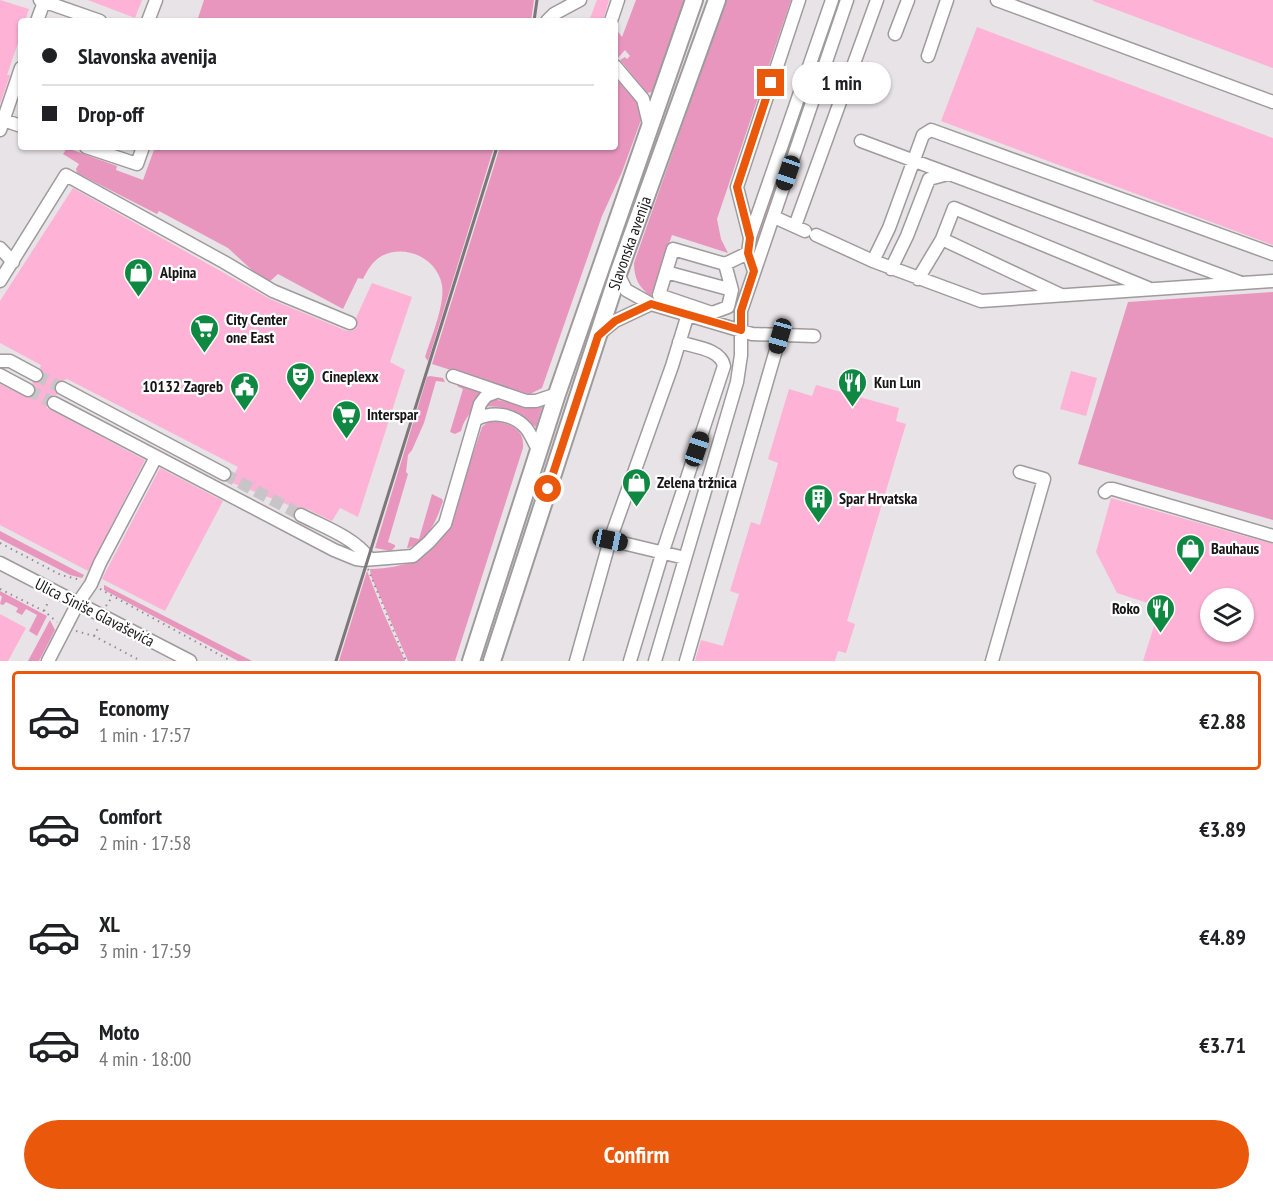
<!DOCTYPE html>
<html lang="en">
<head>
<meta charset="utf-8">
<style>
	body { margin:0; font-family:"PT Sans Narrow",sans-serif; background:#f2f2f2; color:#202124; height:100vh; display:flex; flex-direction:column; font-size:22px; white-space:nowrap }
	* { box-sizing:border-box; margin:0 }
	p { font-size:20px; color:#757577 }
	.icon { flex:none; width:33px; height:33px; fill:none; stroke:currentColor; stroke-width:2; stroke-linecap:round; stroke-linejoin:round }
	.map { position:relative; height:661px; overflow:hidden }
	.sheet { display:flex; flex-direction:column; background:#fff; flex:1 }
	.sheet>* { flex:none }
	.guide { position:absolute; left:18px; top:18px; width:600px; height:132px; border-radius:6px; box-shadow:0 2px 4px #0004; display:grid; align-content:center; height:132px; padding:0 24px; background:#fff }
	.controls { position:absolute; left:1200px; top:588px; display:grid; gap:12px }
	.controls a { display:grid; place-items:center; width:54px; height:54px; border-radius:50%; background:#fff; box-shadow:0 2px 4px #0004; font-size:30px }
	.end { position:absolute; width:27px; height:27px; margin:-14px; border:8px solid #ea580c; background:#fff; box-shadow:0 0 0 3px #fff }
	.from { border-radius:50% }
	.bubble { position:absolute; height:42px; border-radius:21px; background:#fff; box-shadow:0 2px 4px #0004; font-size:20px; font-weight:600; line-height:42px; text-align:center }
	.car { position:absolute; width:18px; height:36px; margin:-18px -9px; border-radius:8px; box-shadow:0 0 4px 2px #0007; background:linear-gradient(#222 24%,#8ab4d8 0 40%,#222 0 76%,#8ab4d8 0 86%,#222 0) }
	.guide b { display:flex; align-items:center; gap:21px; height:57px; font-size:22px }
	.guide b+b { border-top:2px solid #e0e0e0 }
	.guide i { width:15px; height:15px; background:#202124 }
	ul { padding:10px 0 0; list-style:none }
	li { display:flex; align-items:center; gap:18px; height:99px; margin:0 12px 9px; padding:0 12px; border:3px solid transparent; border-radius:6px }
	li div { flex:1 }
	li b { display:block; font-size:22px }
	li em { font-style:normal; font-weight:600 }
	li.active { border-color:#ea580c }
	li>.icon { width:54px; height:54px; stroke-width:1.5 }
	.action { display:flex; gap:12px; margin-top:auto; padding:12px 24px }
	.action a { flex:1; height:69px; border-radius:36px; background:#ea580c; color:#fff; font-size:24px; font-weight:600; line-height:69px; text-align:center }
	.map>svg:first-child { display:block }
	.green { fill:#e996bf }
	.building { fill:#feb2d6; fill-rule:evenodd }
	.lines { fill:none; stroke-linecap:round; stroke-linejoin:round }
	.minor-tunnel { stroke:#c9c4c7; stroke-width:12; stroke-dasharray:12 6; stroke-linecap:butt }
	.minor-casing { stroke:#9f9a9c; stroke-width:15 }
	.major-casing { stroke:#9f9a9c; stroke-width:20 }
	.path { stroke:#918e90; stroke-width:2; stroke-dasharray:1.5 4.5; stroke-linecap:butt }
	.minor { stroke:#fff; stroke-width:12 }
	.major { stroke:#fff; stroke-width:16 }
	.rail { stroke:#7c787a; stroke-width:3 }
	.route { stroke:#ea580c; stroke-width:8 }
	.labels { text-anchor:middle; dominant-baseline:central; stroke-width:4.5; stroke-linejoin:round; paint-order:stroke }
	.street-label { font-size:16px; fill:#171516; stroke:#fff }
	.poi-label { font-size:16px; font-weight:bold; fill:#171516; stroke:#fff; text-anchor:start }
</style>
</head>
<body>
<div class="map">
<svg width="1273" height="661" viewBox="0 0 1273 661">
	<rect width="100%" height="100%" fill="#e8e3e6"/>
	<path class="green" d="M204 0H534L531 21H197Z
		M636 0H684L652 92 647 93 620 60 625 57 627 59 630 56 625 50 618 58 616 29 622 37Z
		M726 0H791L717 219 721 239 728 253 672 235 651 296C639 288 634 278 634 263Z
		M838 0H840L755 250 753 251Z
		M615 80 621 83 636 99 640 108 641 120 622 172 602 216 542 388 530 394 522 393 432 364 500 147H615Z
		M155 147H494L428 361 425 357C431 338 445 305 442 285 437 257 403 243 380 257 372 262 367 271 363 279L358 278 343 309 278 274 267 284 228 248 159 211 157 214 77 173 76 169 79 164 63 154 67 148 117 166 116 170 143 180Z
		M1273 292V520L1078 464 1128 302Z
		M430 376 443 378 445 382 436 381 424 423 412 450 408 455 406 472 408 474 388 542 395 545V547L391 551 375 548 427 377Z
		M460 383 482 392C477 397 477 404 473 409 467 418 464 420 461 431L455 434 450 432 463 389 457 386Z
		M493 399 530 407 543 404 536 427 513 411 499 407 484 406Z
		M489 421C507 422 525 427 523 448L455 661H408L371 576 370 569C405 568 427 560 447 531L482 427Z
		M432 494 442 499 443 501C436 522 429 538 409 548H407L410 537 419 539Z
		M0 531 84 575 82 578 70 575 0 539Z
		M367 571 384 614 405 661H339Z
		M104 585 252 661H238L104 590Z
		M0 591 47 616 37 636 29 631 37 615 26 609 22 615 16 612 18 608 6 602 3 605 0 604 2 597 0 595Z
		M50 620 55 630 39 661H28Z"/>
	<path class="building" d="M0 0 29 9 25 21H21V34L7 75H10L0 104Z
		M88 0H142L135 18Z
		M597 0H609L603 21H589Z
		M1093 0H1273V68L1093 1Z
		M977 27 1273 138V245L941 121Z
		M867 61 885 68 875 96 857 89Z
		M73 188 270 299 347 331H352L357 327 356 318 372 283 412 297 390 362 405 370 358 517 340 508 332 521 305 508H296L230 482 238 467 67 379 55 384 54 389 58 395H53L47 399V408L145 460 88 571 0 525V384L29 398 35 394 36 390 32 382H40L44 375 40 368 41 365 0 343V301Z
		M1071 371 1097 378 1086 416 1060 409Z
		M816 385 899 408 896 421 906 424 847 621 855 624 846 653 838 651 835 661H695L701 640 723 646 739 594 730 591 751 522 760 525 778 463 768 459 789 389 812 396Z
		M160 468 223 501 165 611 102 579Z
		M1111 498 1273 544V661H1143L1160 607 1117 593 1096 552ZM1210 598H1244V632H1210Z
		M0 614 26 628 8 661H0Z"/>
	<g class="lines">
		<path class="minor-tunnel" d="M36 375 62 388
			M28 390 54 403
			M224 474 301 515"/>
		<defs>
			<path id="minor" d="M40 0 100 21
				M997 0 1273 102
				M37 21 44 2
				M148 21 156 0
				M547 21 554 14 580 0
				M611 21 618 0
				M895 34 908 0
				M928 56 947 0
				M615 66 643 99 649 124
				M3 120 21 126
				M0 130 21 68
				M861 141 1239 282
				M86 147 137 164 143 147
				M774 217 805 231
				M795 226 877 0
				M816 235 873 261 889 228 923 135 931 130 1273 254
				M750 237 832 0
				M942 239 1061 295
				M0 248 13 262
				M873 261 981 301 1273 281
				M725 264 732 290 728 307 712 313 659 295 673 249 725 264 748 253
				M891 269 907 236 929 179 948 174
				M754 271 748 253 750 238 737 187 799 0
				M666 272 732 290
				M618 274 626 290 651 304 752 334 814 336
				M918 279 942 239 954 208 1148 288
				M0 281 66 175 224 262 273 291 350 323
				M598 335 615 321 651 304
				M0 361H10L36 375
				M0 375 28 390
				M453 376 526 401H536L557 394
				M62 388 224 474
				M54 403 334 550 356 559 363 560 413 556 429 542 445 524 480 404 486 396 496 392
				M477 419C493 411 514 414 526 428 531 434 534 443 538 449
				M1105 492 1109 489H1113L1273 536
				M301 515C324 527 353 537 369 558
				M610 540 685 558
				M0 563 190 661
				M48 661 78 603 91 584 100 563 156 457
				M576 661 610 540 672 366 688 314
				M630 661 663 551 724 366C721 349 694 347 679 342
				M655 661 737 382 741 355V311L847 0
				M686 661 780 336
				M992 661 1044 479 1020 472"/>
			<g id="major">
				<path d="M471 661 557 394 694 0"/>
				<path id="s1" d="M492 661 618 274 717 0"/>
			</g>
		</defs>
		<use href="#minor" class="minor-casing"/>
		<use href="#major" class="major-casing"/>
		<path class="path" d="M0 543 61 575 81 580
			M368 569 406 661
			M0 589 44 611 57 622
			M100 589 231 661
			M106 606 112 597
			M44 611 49 600
			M76 631 94 636 141 661
			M94 636 99 626"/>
		<use href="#minor" class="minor"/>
		<use href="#major" class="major"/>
		<path class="rail" d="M534 21 537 0
			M336 661 497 147"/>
	</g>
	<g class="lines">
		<path class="route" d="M548 489 598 336 615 321 651 304 741 330V311L754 271 748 253 750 238 737 187 771 83"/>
	</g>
	<defs>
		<symbol id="shop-pin" viewBox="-11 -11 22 30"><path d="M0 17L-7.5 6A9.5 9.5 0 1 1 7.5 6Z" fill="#0f8842" stroke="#fff"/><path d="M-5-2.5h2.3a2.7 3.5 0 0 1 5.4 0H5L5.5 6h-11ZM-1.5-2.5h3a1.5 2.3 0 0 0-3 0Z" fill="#fff"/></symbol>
		<symbol id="supermarket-pin" viewBox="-11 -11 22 30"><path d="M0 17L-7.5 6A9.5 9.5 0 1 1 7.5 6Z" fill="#0f8842" stroke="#fff"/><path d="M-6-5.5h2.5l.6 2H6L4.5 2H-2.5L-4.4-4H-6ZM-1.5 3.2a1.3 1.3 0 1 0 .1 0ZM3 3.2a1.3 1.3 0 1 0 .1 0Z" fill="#fff"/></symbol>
		<symbol id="theatre-pin" viewBox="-11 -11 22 30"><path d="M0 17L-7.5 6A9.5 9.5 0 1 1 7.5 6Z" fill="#0f8842" stroke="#fff"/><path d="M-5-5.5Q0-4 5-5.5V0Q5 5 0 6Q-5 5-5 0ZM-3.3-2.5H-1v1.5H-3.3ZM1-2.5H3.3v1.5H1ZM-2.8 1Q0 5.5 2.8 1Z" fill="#fff"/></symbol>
		<symbol id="restaurant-pin" viewBox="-11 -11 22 30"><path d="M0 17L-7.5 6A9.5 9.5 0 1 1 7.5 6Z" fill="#0f8842" stroke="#fff"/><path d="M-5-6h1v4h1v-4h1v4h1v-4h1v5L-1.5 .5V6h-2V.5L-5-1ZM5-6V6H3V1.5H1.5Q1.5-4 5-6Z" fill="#fff"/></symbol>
		<symbol id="civic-pin" viewBox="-11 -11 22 30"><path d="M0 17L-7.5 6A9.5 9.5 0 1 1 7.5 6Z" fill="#0f8842" stroke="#fff"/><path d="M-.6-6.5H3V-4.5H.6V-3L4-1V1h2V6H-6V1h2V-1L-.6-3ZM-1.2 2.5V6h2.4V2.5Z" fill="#fff"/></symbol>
		<symbol id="building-pin" viewBox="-11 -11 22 30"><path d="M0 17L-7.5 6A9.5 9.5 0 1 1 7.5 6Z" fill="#0f8842" stroke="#fff"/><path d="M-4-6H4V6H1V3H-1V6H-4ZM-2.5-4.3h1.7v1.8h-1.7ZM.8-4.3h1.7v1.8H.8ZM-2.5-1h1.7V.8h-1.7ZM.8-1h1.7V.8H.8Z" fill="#fff"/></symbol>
	</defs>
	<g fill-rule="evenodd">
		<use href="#shop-pin" x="122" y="256" width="33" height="45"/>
		<use href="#supermarket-pin" x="188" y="312" width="33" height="45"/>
		<use href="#theatre-pin" x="284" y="360" width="33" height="45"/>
		<use href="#restaurant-pin" x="836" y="366" width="33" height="45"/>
		<use href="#civic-pin" x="228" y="370" width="33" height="45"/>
		<use href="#supermarket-pin" x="330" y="398" width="33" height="45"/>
		<use href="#shop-pin" x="620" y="466" width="33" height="45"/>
		<use href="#building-pin" x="802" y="482" width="33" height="45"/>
		<use href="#shop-pin" x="1174" y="532" width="33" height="45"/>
		<use href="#restaurant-pin" x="1144" y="592" width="33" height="45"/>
	</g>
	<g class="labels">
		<g class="street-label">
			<text stroke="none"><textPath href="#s1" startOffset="440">Slavonska avenija</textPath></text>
			<text transform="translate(95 612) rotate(27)">Ulica Siniše Glavaševića</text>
		</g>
		<g class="poi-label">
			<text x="160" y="272">Alpina</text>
			<text x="226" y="319">City Center<tspan x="226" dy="18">one East</tspan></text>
			<text x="322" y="376">Cineplexx</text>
			<text x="874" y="382">Kun Lun</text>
			<text x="223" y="386" text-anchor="end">10132 Zagreb</text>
			<text x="367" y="414">Interspar</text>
			<text x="657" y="482">Zelena tržnica</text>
			<text x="839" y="498">Spar Hrvatska</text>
			<text x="1211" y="548">Bauhaus</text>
			<text x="1140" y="608" text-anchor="end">Roko</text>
		</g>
	</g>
</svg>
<div class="controls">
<a><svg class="icon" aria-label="layers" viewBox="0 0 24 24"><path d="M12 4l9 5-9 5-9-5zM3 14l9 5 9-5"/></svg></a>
</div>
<i class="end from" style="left:548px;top:489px"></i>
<i class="end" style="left:771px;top:83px"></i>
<div class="bubble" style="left:792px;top:62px;width:99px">1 min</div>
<i class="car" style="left:788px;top:173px;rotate:199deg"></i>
<i class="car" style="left:780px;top:336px;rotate:196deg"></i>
<i class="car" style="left:697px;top:449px;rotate:19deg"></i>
<i class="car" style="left:610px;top:540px;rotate:102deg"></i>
<div class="guide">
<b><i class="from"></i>Slavonska avenija</b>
<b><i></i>Drop-off</b>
</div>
</div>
<section class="sheet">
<ul>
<li class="active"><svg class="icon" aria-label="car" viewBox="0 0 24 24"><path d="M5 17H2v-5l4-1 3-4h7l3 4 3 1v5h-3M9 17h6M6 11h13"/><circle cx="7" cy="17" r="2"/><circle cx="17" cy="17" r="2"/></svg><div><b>Economy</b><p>1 min · 17:57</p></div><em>€2.88</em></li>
<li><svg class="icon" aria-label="car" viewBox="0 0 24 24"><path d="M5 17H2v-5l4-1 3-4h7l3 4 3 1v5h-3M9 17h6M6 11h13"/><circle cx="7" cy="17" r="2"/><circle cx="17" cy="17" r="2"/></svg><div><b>Comfort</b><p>2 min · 17:58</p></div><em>€3.89</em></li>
<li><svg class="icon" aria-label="car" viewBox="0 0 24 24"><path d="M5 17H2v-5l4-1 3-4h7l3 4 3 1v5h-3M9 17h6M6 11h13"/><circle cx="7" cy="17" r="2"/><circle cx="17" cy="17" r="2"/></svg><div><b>XL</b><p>3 min · 17:59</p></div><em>€4.89</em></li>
<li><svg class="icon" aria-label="car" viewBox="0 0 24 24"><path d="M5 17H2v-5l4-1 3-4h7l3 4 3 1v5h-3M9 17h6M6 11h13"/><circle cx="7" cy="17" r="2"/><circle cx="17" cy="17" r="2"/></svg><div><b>Moto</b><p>4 min · 18:00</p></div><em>€3.71</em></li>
</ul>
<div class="action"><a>Confirm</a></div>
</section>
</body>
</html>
